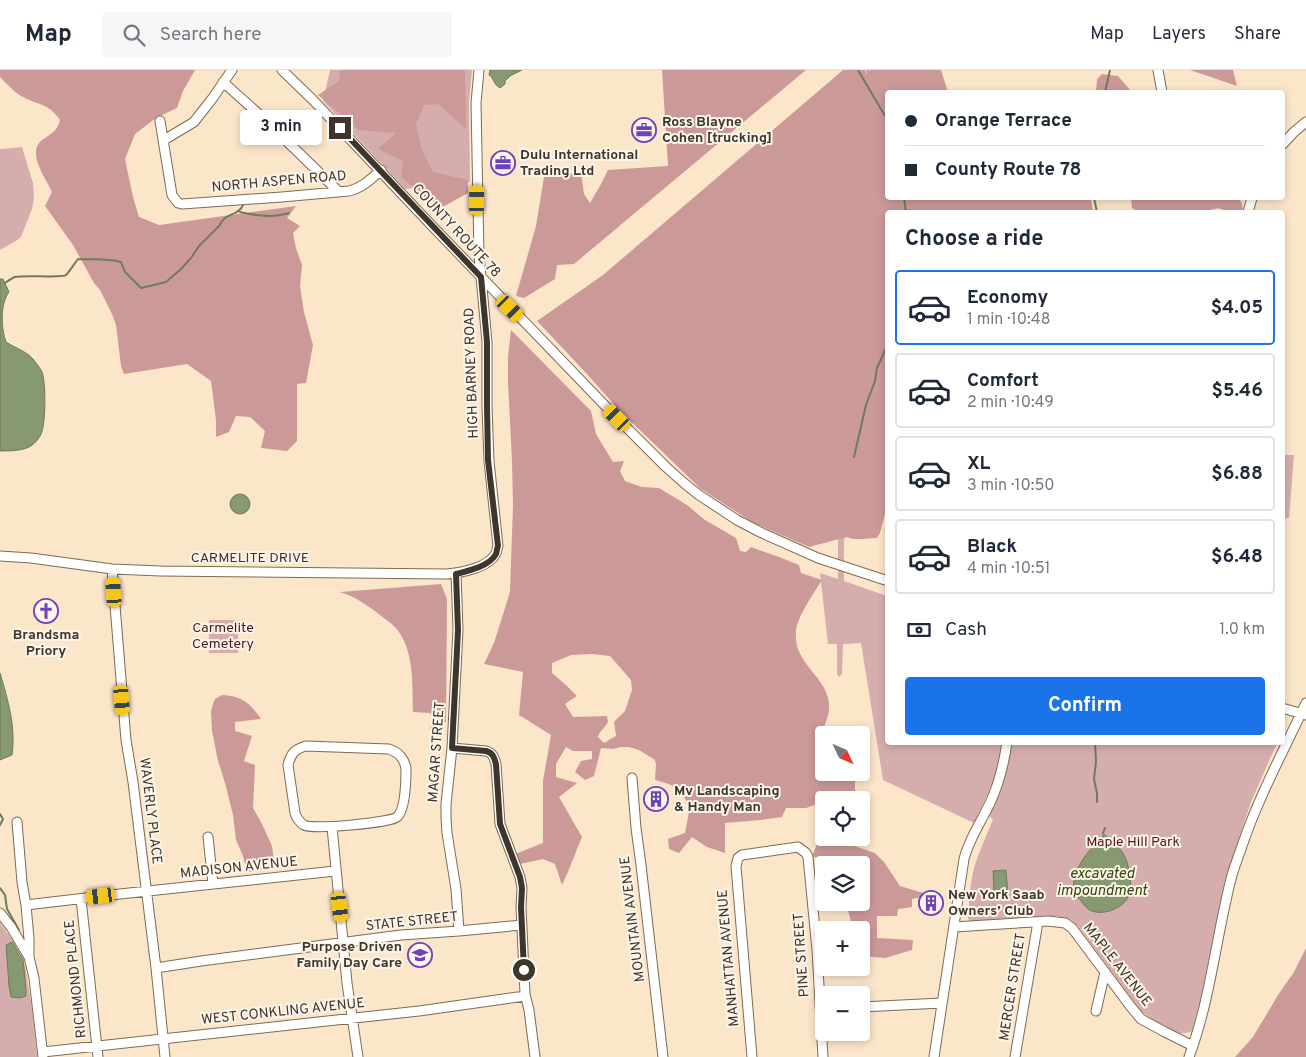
<!DOCTYPE html>
<html lang="en">
<head>
<meta charset="utf-8">
<style>
	body { margin:0; font-family:Overpass,sans-serif; background:#f6f6f7; color:#1f2937; height:100vh; display:flex; flex-direction:column; font-size:19px; white-space:nowrap }
	* { box-sizing:border-box; margin:0 }
	p { font-size:16px; color:#747a83 }
	.icon { flex:none; width:28px; height:28px; fill:none; stroke:currentColor; stroke-width:2; stroke-linecap:round; stroke-linejoin:round }
	.map { position:relative; flex:1; overflow:hidden }
	.side { position:absolute; left:885px; top:140px; width:400px; height:535px; display:flex; flex-direction:column; background:#fff; border-radius:5px; box-shadow:0 2px 8px #0003 }
	.side>* { flex:none }
	.top-card { position:absolute; left:885px; top:20px; width:400px; height:110px; border-radius:5px; box-shadow:0 2px 8px #0003; display:grid; align-content:center; height:110px; padding:0 20px; background:#fff }
	.needle { width:32px; rotate:134deg }
	.tools { position:absolute; left:815px; top:656px; display:grid; gap:10px }
	.tools a { display:grid; place-items:center; width:55px; height:55px; border-radius:5px; background:#fff; box-shadow:0 2px 8px #0003; font-size:25px }
	.end { position:absolute; width:22px; height:22px; margin:-11px; border:6px solid #3e362b; background:#fff; box-shadow:0 0 0 2px #fff }
	.from { border-radius:50% }
	.bubble { position:absolute; height:35px; border-radius:5px; background:#fff; box-shadow:0 2px 8px #0003; font-size:16px; font-weight:700; line-height:35px; text-align:center }
	.car { position:absolute; width:15px; height:30px; margin:-15px -8px; border-radius:6px; box-shadow:0 0 4px 1px #0007; background:linear-gradient(#f5c518 24%,#345 0 40%,#f5c518 0 76%,#345 0 86%,#f5c518 0) }
	.top-card b { display:flex; align-items:center; gap:18px; height:48px; font-size:19px }
	.top-card b+b { border-top:1px solid #e0e1e3 }
	.top-card i { width:12px; height:12px; background:#1f2937 }
	ul { padding:0; list-style:none }
	li { display:flex; align-items:center; gap:15px; height:75px; margin:0 10px 8px; padding:0 10px; border:2px solid #e0e1e3; border-radius:5px }
	li div { flex:1 }
	li b { display:block; font-size:19px }
	li em { font-style:normal; font-weight:700 }
	li.active { border-color:#1a73e8 }
	li>.icon { width:45px; height:45px; stroke-width:1.5 }
	h2 { padding:0 20px; font-size:22px; line-height:60px }
	.pay { display:flex; align-items:center; gap:12px; height:55px; padding:0 20px; font-size:19px }
	.pay p { margin-inline-start:auto }
	.cta { display:flex; gap:10px; margin-top:auto; padding:10px 20px }
	.cta a { flex:1; height:58px; border-radius:5px; background:#1a73e8; color:#fff; font-size:20px; font-weight:700; line-height:58px; text-align:center }
	header { display:flex; align-items:center; gap:30px; box-sizing:border-box; height:70px; padding:0 25px; background:#fff; border-bottom:1px solid #e0e1e3 }
	header strong { font-size:24px }
	nav { display:flex; gap:28px; margin-inline-start:auto; font-size:18px }
	.search { width:350px; height:45px; background:#f6f6f7; display:flex; align-items:center; gap:12px; box-sizing:border-box; padding:0 18px; border-radius:5px; color:#747a83; font-size:19px }
	.map>svg:first-child { display:block }
	.green { fill:#d6adad }
	.forest { fill:#c99; fill-rule:evenodd }
	.water { fill:#869971; stroke:#707b5c }
	.lines { fill:none; stroke-linecap:round; stroke-linejoin:round }
	.stream { stroke:#707b5c; stroke-width:2 }
	.minor-casing { stroke:#7e6b52; stroke-width:11 }
	.minor { stroke:#fff; stroke-width:9 }
	.route { stroke:#3e362b; stroke-width:6 }
	.labels { text-anchor:middle; dominant-baseline:central; stroke-width:4; stroke-linejoin:round; paint-order:stroke }
	.poi-label { font-size:14px; font-weight:bold; fill:#3e362b; stroke:#fef5ea; text-anchor:start }
	.street-label { font-size:14px; fill:#3e362b; stroke:#fef5ea }
	.park-label { font-size:14px; fill:#52141c; stroke:#fef5ea }
	.water-label { font-size:15px; font-style:italic; fill:#304807; stroke:#fef5ea }
</style>
</head>
<body>
<header>
<strong>Map</strong>
<div class="search"><svg class="icon" aria-label="search" viewBox="0 0 24 24"><circle cx="10" cy="10" r="6"/><path d="M15 15l6 6"/></svg>Search here</div>
<nav><a>Map</a><a>Layers</a><a>Share</a></nav>
</header>
<div class="map">
<svg width="1306" height="987" viewBox="0 0 1306 987">
	<rect width="100%" height="100%" fill="#fce6ca"/>
	<path class="green" d="M330 0H472L469 32 470 112 405 119 323 31Z
		M22 77 33 113 34 128 32 139 21 167 16 171 0 180V79Z
		M857 333H863L844 472V511L887 526 888 672 1003 673C1000 701 986 728 974 753L883 710 861 573 843 574 842 604 839 607 837 604V574H828L820 503 838 509V472Z
		M1282 385H1294L1289 448H1283Z
		M209 550H238V583H209Z
		M1012 673H1277L1251 732 1225 810 1202 924 1192 961C1189 962 1184 964 1180 963 1169 961 1147 947 1139 939L1078 856 1071 850 1056 846 972 852 968 849C969 832 970 814 974 798 979 781 987 765 993 749L989 746 999 723 1007 699Z
		M0 853 14 872 25 896 32 937 37 987H0Z"/>
	<path class="forest" d="M0 0H195L183 21 177 38 156 48 135 64 125 89 133 127 139 147 159 155 296 136 287 148 300 156 293 163 296 178 302 195 300 216 304 242 313 275 306 313 297 314V371L287 381 261 378 265 361 250 347 236 346 229 362 216 367V350L211 311 187 294 124 304 121 296 116 255 112 244 100 220 94 213 73 175 45 136 52 122C45 107 24 80 45 68 52 63 58 60 60 50 49 33 37 35 21 26 13 21 7 14 0 7Z
		M340 0H465L466 59 438 34 424 35 416 54 421 78 433 102 468 110V123L439 139 401 107 403 91 378 79 396 63 358 60 318 25 339 11Z
		M662 0H806L574 194 557 195 555 209 524 228 516 226 536 156 544 107 581 102 584 124 590 133 601 114 608 100 668 96Z
		M843 0H865L867 6 866 0H941L948 22H888V128H1091L1093 142H888V432L880 463 877 468C867 468 855 471 847 467L809 477 752 452 701 419 619 340 586 303 537 251 603 205Z
		M1190 0H1233L1237 16Z
		M1102 4 1118 6 1131 21V22H1096L1097 9Z
		M1131 128H1239L1242 134 1243 142H1229L1218 138 1202 142H1139L1132 138Z
		M511 260 591 341 596 364 613 392 624 391 620 401 625 411 642 417 659 418 687 435 705 450 736 468 740 481 746 482 751 477 779 487 799 495 801 503 822 510C814 523 797 547 796 561 793 592 822 603 828 628 834 651 814 665 815 687 815 690 815 695 816 698 823 709 834 705 843 703 847 702 851 703 855 703V725L840 726V730H824V768H840V771L875 783 884 792 900 816 930 825 912 829V837L898 839 897 846H877V868L913 870 912 880 885 888 861 886V860H852V855L846 833 861 832V795H843V794L824 791 812 786 817 774 820 733 806 738H786L782 747 761 750 725 753V783L707 777 692 767 679 783 669 779 668 769 685 763 690 736C677 716 677 716 655 710L656 695 655 690 639 680 629 677H621L613 679 601 678 594 706 585 710 575 702 581 691 592 689V681H573L566 677 556 694V707L577 713 559 727 582 767C575 783 570 799 562 815L555 794 543 789 520 794 515 784 543 773V711L551 665 519 645 523 602 484 594 494 573 510 522 513 435 512 391 508 312V287ZM592 584 610 586 631 610 632 620 625 641 614 652 616 666 604 673 598 667C600 660 605 658 608 652L607 646 573 647 565 634 577 626 567 616 552 603V593L571 585Z
		M441 514 447 529 446 652 429 659 434 652 430 643 413 642C412 616 415 579 395 557 391 553 385 549 380 545 367 535 356 527 340 522Z
		M222 625C242 626 250 633 261 649L235 652V661L252 666 244 691 255 695 253 738 262 754 272 776 275 798 247 802 243 786 236 770 233 745 225 713 218 691 212 661 211 641 213 634 215 629Z
		M1306 878V987H1235L1253 967 1278 925 1294 902Z"/>
	<path class="water" d="M490 0H522L510 6 505 11V14L500 18C493 14 494 8 489 5Z
		M0 209H3L9 222C0 234 1 258 6 272 15 278 26 281 33 289 36 293 40 298 42 302 46 312 46 354 41 364 39 369 35 373 31 376 22 381 10 381 0 381Z
		M230 434a10 10 0 1 1 20 0a10 10 0 1 1-20 0Z
		M0 603C8 630 16 657 12 685L0 690Z
		M1103 763C1110 770 1120 777 1124 785 1129 794 1132 813 1130 823 1126 837 1105 846 1092 841 1087 839 1084 835 1081 831 1073 822 1072 814 1076 803 1081 788 1093 777 1103 766Z
		M1006 800 1008 825 992 826 991 824 994 823 993 801Z
		M12 872 23 889 26 921V926L20 928 11 927 9 916 6 875Z"/>
	<g class="lines">
		<path class="stream" d="M858 0 888 51
			M1105 22 1110 0
			M904 128 906 142
			M1094 128 1097 142
			M240 142C256 146 273 148 289 143
			M5 213C8 211 12 208 15 207 24 205 63 208 66 205 70 201 74 194 78 189 93 190 107 188 121 192L125 202 141 218 166 212 181 199 191 188 199 176 220 155C224 143 239 146 243 135
			M854 387 866 335 875 311 877 298 888 274
			M1095 672 1096 692 1094 709 1097 723V732
			M0 744 3 749 0 755
			M1103 763 1105 758
			M0 818 5 825 7 839 19 860"/>
		<defs>
			<path id="minor" d="M282 0 313 30 434 158 617 348 666 397 684 413 699 425 737 450 762 463 818 488 888 511
				M1158 0 1162 22
				M223 12 261 46 339 122
				M160 51 172 125 178 133 182 134 282 127 349 121C362 118 371 109 381 100
				M164 70 194 52 212 29 232 0
				M1282 75 1294 62 1306 52
				M1248 142 1252 128
				M0 486 31 488 112 499 161 501 446 504C460 503 489 498 496 483 497 481 497 478 498 476L489 391 487 336V272L479 185 476 33 479 0
				M112 499 126 670 133 712 156 898 165 987
				M456 503 458 560 452 678 446 734V748L447 763 456 819 459 861
				M1282 638 1306 645
				M306 676 389 679C399 683 404 688 406 698 406 709 406 739 397 747 389 753 312 760 304 755 300 753 296 747 295 743L288 695C291 683 295 679 306 676Z
				M452 678 486 681C493 683 494 687 496 694L500 754 520 807 522 818 521 837 525 924 529 940 535 987
				M632 708 636 758 641 795 663 987
				M17 752 22 812 26 835 29 869V887
				M332 757 347 913 358 987
				M208 767 213 814
				M81 829 98 987
				M26 835 120 824 335 801
				M0 843 11 857 29 887 34 908 43 987
				M954 857 1048 851 1065 853 1072 858 1131 937 1141 949 1165 962 1193 976
				M156 898 201 891 401 865 459 861 522 855
				M861 937 942 933
				M1096 941 1105 902
				M43 982 419 941 525 926
				M752 987 736 796 738 788 742 785 798 777 806 783 808 787 817 880 823 987
				M934 987 964 789C969 769 981 752 990 733 999 714 1004 693 1007 672
				M1015 987 1038 852
				M1189 987C1211 928 1216 866 1232 805 1235 795 1239 785 1242 776 1259 726 1284 680 1306 633"/>
		</defs>
		<use href="#minor" class="minor-casing"/>
		<use href="#minor" class="minor"/>
	</g>
	<g class="lines">
		<path class="route" d="M340 58 481 207 487 272V336L488 390 498 476C497 478 497 481 496 484 490 496 468 501 456 504L458 560 452 678 486 681C493 683 494 687 496 694L500 754 520 807 522 818 521 837 524 900"/>
	</g>
	<defs>
		<symbol id="office-ring" viewBox="-11 -11 22 22"><circle r="9.5" fill="#fef5ea" stroke="#6d43bb" stroke-width="1.5"/><path d="M-6-3h4V-5.5h4V-3h4V5H-6ZM-1-4.5V-3h2v-1.5ZM-6 0V1H6V0Z" fill="#6d43bb"/></symbol>
		<symbol id="church-ring" viewBox="-11 -11 22 22"><circle r="9.5" fill="#fef5ea" stroke="#6d43bb" stroke-width="1.5"/><path d="M-1.2-6h2.4v3.5h3.3v2.4h-3.3V6h-2.4V-.1h-3.3v-2.4h3.3Z" fill="#6d43bb"/></symbol>
		<symbol id="building-ring" viewBox="-11 -11 22 22"><circle r="9.5" fill="#fef5ea" stroke="#6d43bb" stroke-width="1.5"/><path d="M-4-6H4V6H1V3H-1V6H-4ZM-2.5-4.3h1.7v1.8h-1.7ZM.8-4.3h1.7v1.8H.8ZM-2.5-1h1.7V.8h-1.7ZM.8-1h1.7V.8H.8Z" fill="#6d43bb"/></symbol>
		<symbol id="school-ring" viewBox="-11 -11 22 22"><circle r="9.5" fill="#fef5ea" stroke="#6d43bb" stroke-width="1.5"/><path d="M0-5L7-2L0 1L-7-2ZM-4 1L0 2.5L4 1V4Q0 6-4 4Z" fill="#6d43bb"/></symbol>
	</defs>
	<g fill-rule="evenodd">
		<use href="#office-ring" x="630" y="46" width="28" height="28"/>
		<use href="#office-ring" x="489" y="79" width="28" height="28"/>
		<use href="#church-ring" x="32" y="527" width="28" height="28"/>
		<use href="#building-ring" x="642" y="715" width="28" height="28"/>
		<use href="#building-ring" x="917" y="819" width="28" height="28"/>
		<use href="#school-ring" x="406" y="871" width="28" height="28"/>
	</g>
	<g class="labels">
		<g class="poi-label">
			<text x="662" y="52">Ross Blayne<tspan x="662" dy="16">Cohen [trucking]</tspan></text>
			<text x="520" y="85">Dulu International<tspan x="520" dy="16">Trading Ltd</tspan></text>
			<text x="46" y="565" text-anchor="middle">Brandsma<tspan x="46" dy="16">Priory</tspan></text>
			<text x="674" y="721">Mv Landscaping<tspan x="674" dy="16">&amp; Handy Man</tspan></text>
			<text x="948" y="825">New York Saab<tspan x="948" dy="16">Owners’ Club</tspan></text>
			<text x="402" y="877" text-anchor="end">Purpose Driven<tspan x="402" dy="16">Family Day Care</tspan></text>
		</g>
		<g class="street-label">
			<text transform="translate(279 112) rotate(-5)">NORTH ASPEN ROAD</text>
			<text transform="translate(456 161) rotate(47)">COUNTY ROUTE 78</text>
			<text transform="translate(472 303) rotate(-92)">HIGH BARNEY ROAD</text>
			<text x="250" y="488">CARMELITE DRIVE</text>
			<text transform="translate(437 682) rotate(-86)">MAGAR STREET</text>
			<text transform="translate(150 741) rotate(83)">WAVERLY PLACE</text>
			<text transform="translate(239 798) rotate(-6)">MADISON AVENUE</text>
			<text transform="translate(633 849) rotate(-97)">MOUNTAIN AVENUE</text>
			<text transform="translate(412 852) rotate(-6)">STATE STREET</text>
			<text transform="translate(802 885) rotate(-94)">PINE STREET</text>
			<text transform="translate(729 888) rotate(-95)">MANHATTAN AVENUE</text>
			<text transform="translate(1117 895) rotate(52)">MAPLE AVENUE</text>
			<text transform="translate(76 909) rotate(-96)">RICHMOND PLACE</text>
			<text transform="translate(1013 917) rotate(-81)">MERCER STREET</text>
			<text transform="translate(283 942) rotate(-6)">WEST CONKLING AVENUE</text>
		</g>
		<g class="park-label">
			<text x="223" y="558">Carmelite<tspan x="223" dy="16">Cemetery</tspan></text>
			<text x="1133" y="772">Maple Hill Park</text>
		</g>
		<g class="water-label">
			<text x="1102" y="804">excavated<tspan x="1102" dy="17">impoundment</tspan></text>
		</g>
	</g>
</svg>
<div class="tools">
<a><svg class="needle" viewBox="-14 -14 28 28"><path d="M0-13l5 13h-10z" fill="#e53935"/><path d="M0 13l5-13h-10z" fill="#747a83"/></svg></a>
<a><svg class="icon" aria-label="locate" viewBox="0 0 24 24"><circle cx="12" cy="12" r="6"/><path d="M12 2v4M12 18v4M2 12h4M18 12h4"/></svg></a>
<a><svg class="icon" aria-label="layers" viewBox="0 0 24 24"><path d="M12 4l9 5-9 5-9-5zM3 14l9 5 9-5"/></svg></a>
<a>+</a>
<a>−</a>
</div>
<i class="end from" style="left:524px;top:900px"></i>
<i class="end" style="left:340px;top:58px"></i>
<div class="bubble" style="left:240px;top:40px;width:82px">3 min</div>
<i class="car" style="left:477px;top:130px;rotate:1deg"></i>
<i class="car" style="left:510px;top:238px;rotate:135deg"></i>
<i class="car" style="left:617px;top:348px;rotate:316deg"></i>
<i class="car" style="left:114px;top:522px;rotate:356deg"></i>
<i class="car" style="left:122px;top:630px;rotate:175deg"></i>
<i class="car" style="left:101px;top:826px;rotate:263deg"></i>
<i class="car" style="left:340px;top:837px;rotate:173deg"></i>
<div class="top-card">
<b><i class="from"></i>Orange Terrace</b>
<b><i></i>County Route 78</b>
</div>
<section class="side">
<h2>Choose a ride</h2>
<ul>
<li class="active"><svg class="icon" aria-label="car" viewBox="0 0 24 24"><path d="M5 17H2v-5l4-1 3-4h7l3 4 3 1v5h-3M9 17h6M6 11h13"/><circle cx="7" cy="17" r="2"/><circle cx="17" cy="17" r="2"/></svg><div><b>Economy</b><p>1 min · 10:48</p></div><em>$4.05</em></li>
<li><svg class="icon" aria-label="car" viewBox="0 0 24 24"><path d="M5 17H2v-5l4-1 3-4h7l3 4 3 1v5h-3M9 17h6M6 11h13"/><circle cx="7" cy="17" r="2"/><circle cx="17" cy="17" r="2"/></svg><div><b>Comfort</b><p>2 min · 10:49</p></div><em>$5.46</em></li>
<li><svg class="icon" aria-label="car" viewBox="0 0 24 24"><path d="M5 17H2v-5l4-1 3-4h7l3 4 3 1v5h-3M9 17h6M6 11h13"/><circle cx="7" cy="17" r="2"/><circle cx="17" cy="17" r="2"/></svg><div><b>XL</b><p>3 min · 10:50</p></div><em>$6.88</em></li>
<li><svg class="icon" aria-label="car" viewBox="0 0 24 24"><path d="M5 17H2v-5l4-1 3-4h7l3 4 3 1v5h-3M9 17h6M6 11h13"/><circle cx="7" cy="17" r="2"/><circle cx="17" cy="17" r="2"/></svg><div><b>Black</b><p>4 min · 10:51</p></div><em>$6.48</em></li>
</ul>
<div class="pay"><svg class="icon" aria-label="cash" viewBox="0 0 24 24"><path d="M3 7h18v10H3z"/><circle cx="12" cy="12" r="2"/></svg>Cash<p>1.0 km</p></div>
<div class="cta"><a>Confirm</a></div>
</section>
</div>
</body>
</html>
